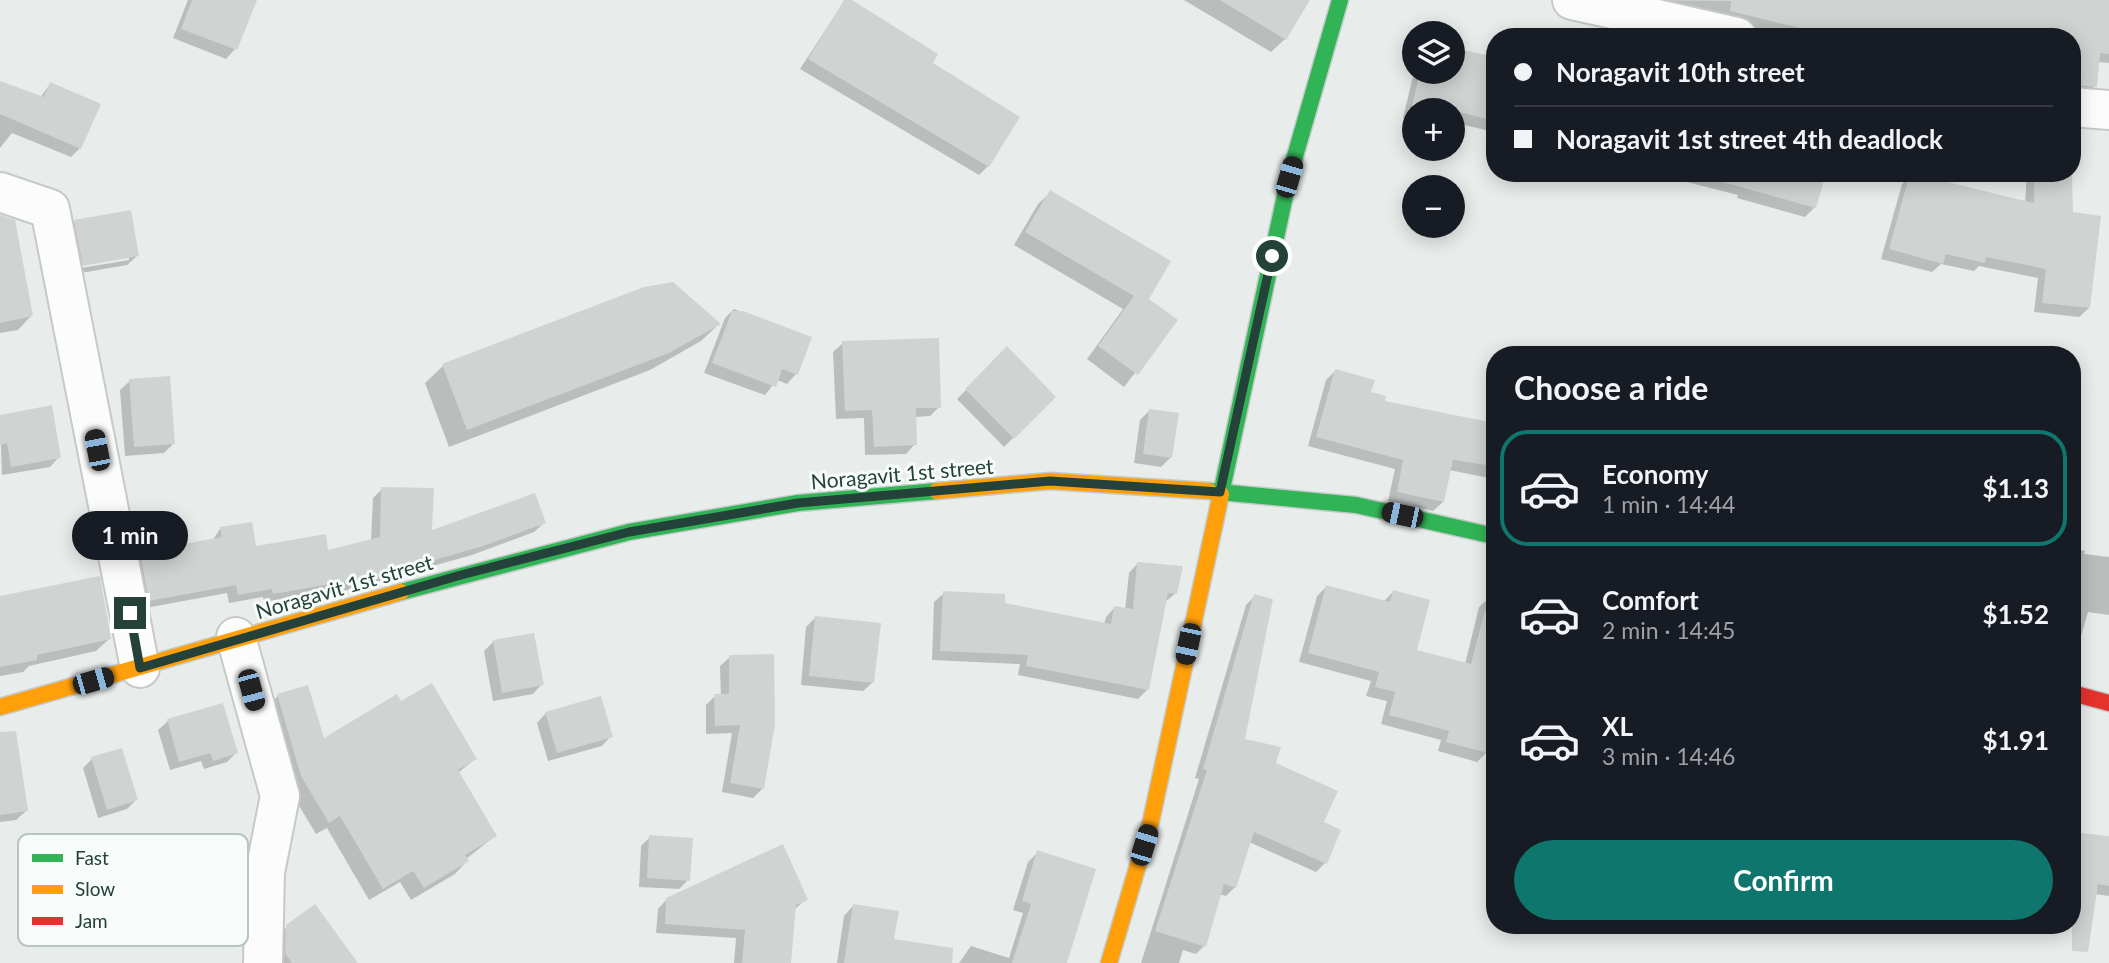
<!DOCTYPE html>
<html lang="en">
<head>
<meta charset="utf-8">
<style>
	body { margin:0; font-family:Lato,sans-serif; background:#242831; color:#f1f3f6; height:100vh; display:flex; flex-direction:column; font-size:26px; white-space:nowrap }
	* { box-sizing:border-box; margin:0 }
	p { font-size:23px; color:#9ea1a6 }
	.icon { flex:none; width:38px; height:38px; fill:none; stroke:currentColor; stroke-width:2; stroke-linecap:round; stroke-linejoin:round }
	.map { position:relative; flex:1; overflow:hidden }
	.details { position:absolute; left:1486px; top:346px; width:595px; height:588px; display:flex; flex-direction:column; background:#171b24; border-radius:28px; box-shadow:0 4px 18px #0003 }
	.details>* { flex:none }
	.hud { position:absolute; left:1486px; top:28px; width:595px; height:154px; border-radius:28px; box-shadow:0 4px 18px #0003; display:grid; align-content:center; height:154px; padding:0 28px; background:#171b24 }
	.buttons { position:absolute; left:1402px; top:21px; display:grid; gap:14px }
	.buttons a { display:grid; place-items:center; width:63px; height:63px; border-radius:50%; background:#171b24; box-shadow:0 4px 18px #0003; font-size:35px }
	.end { position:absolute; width:32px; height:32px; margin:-16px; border:9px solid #24423a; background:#fff; box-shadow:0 0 0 4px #fff }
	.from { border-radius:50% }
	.bubble { position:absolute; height:49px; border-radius:24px; background:#171b24; box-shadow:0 4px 18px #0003; font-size:23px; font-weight:700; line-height:49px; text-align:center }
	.car { position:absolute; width:21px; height:42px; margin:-21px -10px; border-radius:9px; box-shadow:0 0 5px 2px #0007; background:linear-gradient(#222 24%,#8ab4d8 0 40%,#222 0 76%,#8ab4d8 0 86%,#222 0) }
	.hud b { display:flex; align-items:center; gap:24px; height:66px; font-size:26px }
	.hud b+b { border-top:2px solid #363941 }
	.hud i { width:18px; height:18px; background:#f1f3f6 }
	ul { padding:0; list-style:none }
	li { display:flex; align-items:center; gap:21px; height:116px; margin:0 14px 10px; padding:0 14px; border:4px solid transparent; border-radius:28px }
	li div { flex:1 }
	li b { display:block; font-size:26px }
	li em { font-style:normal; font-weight:700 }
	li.on { border-color:#0f766e }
	li>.icon { width:63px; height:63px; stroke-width:1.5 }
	h2 { padding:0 28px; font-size:32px; line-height:84px }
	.action { display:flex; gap:14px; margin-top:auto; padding:14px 28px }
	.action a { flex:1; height:80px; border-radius:42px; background:#0f766e; color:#fff; font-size:28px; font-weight:700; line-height:80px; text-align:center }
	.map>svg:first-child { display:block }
	.shadow { fill:#0003; fill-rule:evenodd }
	.building { fill:#cfd4d2 }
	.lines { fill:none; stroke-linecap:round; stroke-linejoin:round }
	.street-casing { stroke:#c5cac8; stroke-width:42 }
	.fast-casing { stroke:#c3cbc8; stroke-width:19 }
	.slow-casing { stroke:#c3cbc8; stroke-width:19 }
	.jam-casing { stroke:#c3cbc8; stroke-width:19 }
	.street { stroke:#fcfcfc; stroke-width:38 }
	.fast { stroke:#30b455; stroke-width:16 }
	.slow { stroke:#ff9f0a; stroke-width:16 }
	.jam { stroke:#e5322d; stroke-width:16 }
	.route { stroke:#24423a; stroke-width:9 }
	.labels { text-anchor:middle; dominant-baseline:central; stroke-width:6; stroke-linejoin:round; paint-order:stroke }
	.street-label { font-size:21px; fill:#24423a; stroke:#f7fbf9 }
	.key { fill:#f7fbf9; stroke:#b8c4c0; stroke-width:2 }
	.key-label { font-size:19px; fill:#24423a }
</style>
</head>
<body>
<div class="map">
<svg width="2109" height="963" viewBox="0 0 2109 963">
	<rect width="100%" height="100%" fill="#e8edeb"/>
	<path class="shadow" d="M188 0 254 1 235 49 226 59 173 38Z
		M845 0 930 63 988 166 979 175 800 69Z
		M1184 0H1294L1285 39 1271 52Z
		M1624 0 2109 2V63L2098 62 2095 86 2086 96 2072 95V37H1788Z
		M1452 49 1494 59V132L1460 124 1452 131V110H1414V121L1403 118 1414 72H1452Z
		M0 82 40 98 50 84 80 148 71 157 12 133 0 148Z
		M1652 173H1824L1814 208 1805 217 1737 198 1738 195Z
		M2027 173H2071V214L2089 308 2079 317 2034 312 2038 278 1979 266 1974 271 1941 264 1932 272 1881 259 1902 184 1911 175 2025 203Z
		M1051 192 1147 299 1176 320 1124 387 1087 359 1123 309 1014 245 1038 204Z
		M75 222 137 256 127 265 75 274 66 231ZM129 256V260L75 269V266Z
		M0 254 31 316 18 330 0 333Z
		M734 309 810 338 796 374 787 384 777 380 765 395 704 373 725 318Z
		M719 324 701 341 650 370 449 447 425 383 443 366Z
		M843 343 939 407 930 416 914 417 915 444 906 454 865 455 864 418 836 419 833 352Z
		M1007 349 1054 397 1004 447 957 399Z
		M1335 371 1382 403 1488 424 1494 396V479L1449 470 1443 502 1433 511 1388 501 1395 469 1308 446 1326 380Z
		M130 381 173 444 164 453 125 456 120 390Z
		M1149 411 1171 457 1161 467 1134 463 1140 420Z
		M0 417 59 457 50 467 2 475Z
		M382 489 430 533 544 523 534 532 472 555 344 591V588L264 602 263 597 229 603 227 593 140 609 131 563 140 554 212 541 220 529 255 548 327 552 371 540 373 498Z
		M1494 495V527L1489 524Z
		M2072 548 2085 551 2084 554 2109 557V615L2088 612 2072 667Z
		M1138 563 1176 593 1165 602 1147 690 1138 699 1018 675 1020 664 932 660 934 602 944 593 1104 624 1106 617 1115 607 1125 610 1129 573Z
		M1326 587 1383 602 1393 592 1415 651 1465 664 1479 607 1489 598 1494 600V739L1490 740 1487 752 1477 762 1438 751 1441 740 1381 724 1387 701 1366 696 1371 681 1299 662 1317 596Z
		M0 596 109 639 96 651 29 666 23 672 0 676Z
		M1255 596 1243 740 1274 764 1321 823 1339 831 1325 863 1316 872 1249 842 1235 887 1226 896 1219 894 1204 946 1196 954 1183 950 1179 963H1141L1199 779 1195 778 1246 605Z
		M815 618 873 682 863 691 801 685 806 627Z
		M494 641 542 684 533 694 493 701 484 651Z
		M730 657 763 788 753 798 722 792 732 733 706 734V705L715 696H721L720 666Z
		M278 696 323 740 400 703 475 759 458 773 495 836 466 859 467 861 455 874 411 900 400 882 369 900 327 828 316 834 289 789 265 708Z
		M546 713 611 736 602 746 548 761 537 723Z
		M168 721 236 753 227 762 204 769 201 761 170 770 158 730Z
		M92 759 136 800 127 809 98 818 83 768Z
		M0 760 26 811 16 820 0 822Z
		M2072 833 2109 838V896L2095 894 2072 924Z
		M650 837 688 880 679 889 639 887 641 846Z
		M1038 852 1065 963H959L971 946 1009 958 1023 913 1013 910 1028 862Z
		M667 899H806L794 910 789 963H734L736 938 656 933 658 909Z
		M853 906 892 940 907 963H837L844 916Z
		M287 927 355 963H281L280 933Z"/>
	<path class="building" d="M192 0H257L237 50 181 29Z
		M844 0H852L938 54 933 63 1020 117 989 167 808 59Z
		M1220 0H1310L1286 40Z
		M1731 0H2109V54L2100 53 2097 87 2072 85V37H1837L1730 11Z
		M1452 47 1494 57V121L1452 110H1411L1420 72H1452Z
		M0 81 44 97 50 82 101 104 81 149 0 114Z
		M1720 173H1826L1816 208 1719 181Z
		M1910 173 2034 203V173H2072L2073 212 2101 216 2090 308 2042 303 2046 269 1986 257 1985 263 1946 254 1943 264 1889 249Z
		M1050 190 1171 261 1149 299 1178 320 1138 375 1098 346 1134 296 1025 232Z
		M131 210 139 256 83 266 74 220Z
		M0 215 15 220 33 316 0 323Z
		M673 282 721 324 669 353 467 430 442 364 644 287Z
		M732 311H743L812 337 798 375 782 369 776 387 712 363Z
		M939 338 941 408H916L917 445 874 447 872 410 845 411 842 341Z
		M1007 346 1056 397 1014 439 965 389Z
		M1335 369 1375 380 1371 392 1386 396 1385 401 1494 423V466L1453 460 1444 502 1397 492 1403 460 1316 437Z
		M170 376 175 444 134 447 129 379Z
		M52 405 61 458 11 467 7 443 0 445V415Z
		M1149 409 1179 413 1172 458 1143 454Z
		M381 487 434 488 432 530 535 493 546 523 483 546 354 583 353 580 273 594 272 589 238 595 236 585 149 601 140 552 222 537 220 527 252 522 256 546 326 534 328 550 380 537Z
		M1137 562 1183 566 1177 594 1168 593 1149 690 1026 666 1028 655 940 651 943 591 1005 594V603L1111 624 1114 606 1133 609Z
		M100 576 111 639 37 655V660L0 667V596Z
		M1326 585 1390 602 1393 590 1430 600 1417 650 1471 664 1485 610 1494 611V728L1488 753 1446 742 1449 731 1389 715 1395 692 1375 687 1379 672 1308 653Z
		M1254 594 1273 599 1245 739 1281 747 1276 763 1338 791 1324 822 1341 830 1327 864 1254 832 1236 888 1224 884 1206 947 1155 931 1207 770 1203 769Z
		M815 616 881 623 874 683 809 676Z
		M534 633 544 685 502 693 493 640Z
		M774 654 775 724 764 789 730 783 740 725 715 726 714 694H729V655Z
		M432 683 477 759 458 770 497 836 465 855 469 861 424 888 413 871 383 889 340 816 329 823 301 776 277 694 308 685 324 738 397 694 401 701Z
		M601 696 613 737 557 753 545 712Z
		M223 703 238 753 213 761 210 753 179 762 167 719Z
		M16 731 28 811 0 815V732Z
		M122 748 138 800 107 810 91 757Z
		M2072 832 2109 836V886L2098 884 2088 952 2072 951Z
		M649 835 693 838 690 881 647 878Z
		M783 844 808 900 796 905 791 963H742L745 930 665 924 666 898Z
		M1037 850 1096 869 1067 963H1012L1031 904 1022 901Z
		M315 904 358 963H292L285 953 286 925Z
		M853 904 899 911 894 939 953 948 952 963H844Z"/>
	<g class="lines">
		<defs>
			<path id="street" d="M1572 0 1737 37
				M2072 107 2109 110
				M0 192 50 209 140 668
				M236 637 280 796 265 872 263 963"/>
			<path id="fast" d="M1209 491 1356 505 1494 536
				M1221 494 1289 177 1340 0
				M401 592 629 532 798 503 937 491"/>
			<path id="slow" d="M937 491 1050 481 1209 491
				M0 707 401 592
				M1109 963 1151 821 1221 494"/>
			<path id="jam" d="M2072 693 2109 703"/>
		</defs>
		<use href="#street" class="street-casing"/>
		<use href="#fast" class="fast-casing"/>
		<use href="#slow" class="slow-casing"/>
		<use href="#jam" class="jam-casing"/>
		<use href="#street" class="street"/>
		<use href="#fast" class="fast"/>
		<use href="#slow" class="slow"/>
		<use href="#jam" class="jam"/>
	</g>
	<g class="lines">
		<path class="route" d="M130 613 140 668 461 575 629 532 798 503 1050 481 1220 492 1272 256"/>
	</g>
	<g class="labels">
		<g class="street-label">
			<text transform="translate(902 473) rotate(-5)">Noragavit 1st street</text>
			<text transform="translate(344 586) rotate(-16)">Noragavit 1st street</text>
		</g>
	</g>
	<rect x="18" y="834" width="230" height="112" rx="10" class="key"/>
	<rect x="32" y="854" width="31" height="8" fill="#30b455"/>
	<rect x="32" y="885" width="31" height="9" fill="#ff9f0a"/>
	<rect x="32" y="917" width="31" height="8" fill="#e5322d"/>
	<g class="key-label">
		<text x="75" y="865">Fast</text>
		<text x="75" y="896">Slow</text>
		<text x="75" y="928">Jam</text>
	</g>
</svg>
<div class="buttons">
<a><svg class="icon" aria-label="layers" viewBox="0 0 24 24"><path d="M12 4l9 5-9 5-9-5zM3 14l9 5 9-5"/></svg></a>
<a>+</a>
<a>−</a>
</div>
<i class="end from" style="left:1272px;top:256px"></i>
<i class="end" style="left:130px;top:613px"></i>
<div class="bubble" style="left:72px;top:511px;width:116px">1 min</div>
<i class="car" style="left:1289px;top:177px;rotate:16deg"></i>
<i class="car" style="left:97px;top:450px;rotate:349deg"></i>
<i class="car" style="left:1402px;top:515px;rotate:282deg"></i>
<i class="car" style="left:1188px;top:644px;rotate:192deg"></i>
<i class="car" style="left:93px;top:681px;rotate:74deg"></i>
<i class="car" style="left:251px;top:690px;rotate:165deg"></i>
<i class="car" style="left:1144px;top:845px;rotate:17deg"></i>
<div class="hud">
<b><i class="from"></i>Noragavit 10th street</b>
<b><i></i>Noragavit 1st street 4th deadlock</b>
</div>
<section class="details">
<h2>Choose a ride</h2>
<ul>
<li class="on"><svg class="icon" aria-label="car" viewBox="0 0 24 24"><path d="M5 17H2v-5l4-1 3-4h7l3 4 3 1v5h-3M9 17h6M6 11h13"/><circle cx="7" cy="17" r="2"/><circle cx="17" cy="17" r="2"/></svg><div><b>Economy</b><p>1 min · 14:44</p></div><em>$1.13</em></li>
<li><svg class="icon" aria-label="car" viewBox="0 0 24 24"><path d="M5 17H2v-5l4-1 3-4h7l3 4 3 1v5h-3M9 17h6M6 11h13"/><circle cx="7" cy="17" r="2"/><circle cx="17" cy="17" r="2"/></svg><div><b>Comfort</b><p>2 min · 14:45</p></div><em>$1.52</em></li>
<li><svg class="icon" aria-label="car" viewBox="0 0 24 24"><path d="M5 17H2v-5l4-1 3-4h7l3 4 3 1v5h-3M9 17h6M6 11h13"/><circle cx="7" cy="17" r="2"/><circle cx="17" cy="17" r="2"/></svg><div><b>XL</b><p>3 min · 14:46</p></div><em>$1.91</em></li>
</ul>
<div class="action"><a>Confirm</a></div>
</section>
</div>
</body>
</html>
